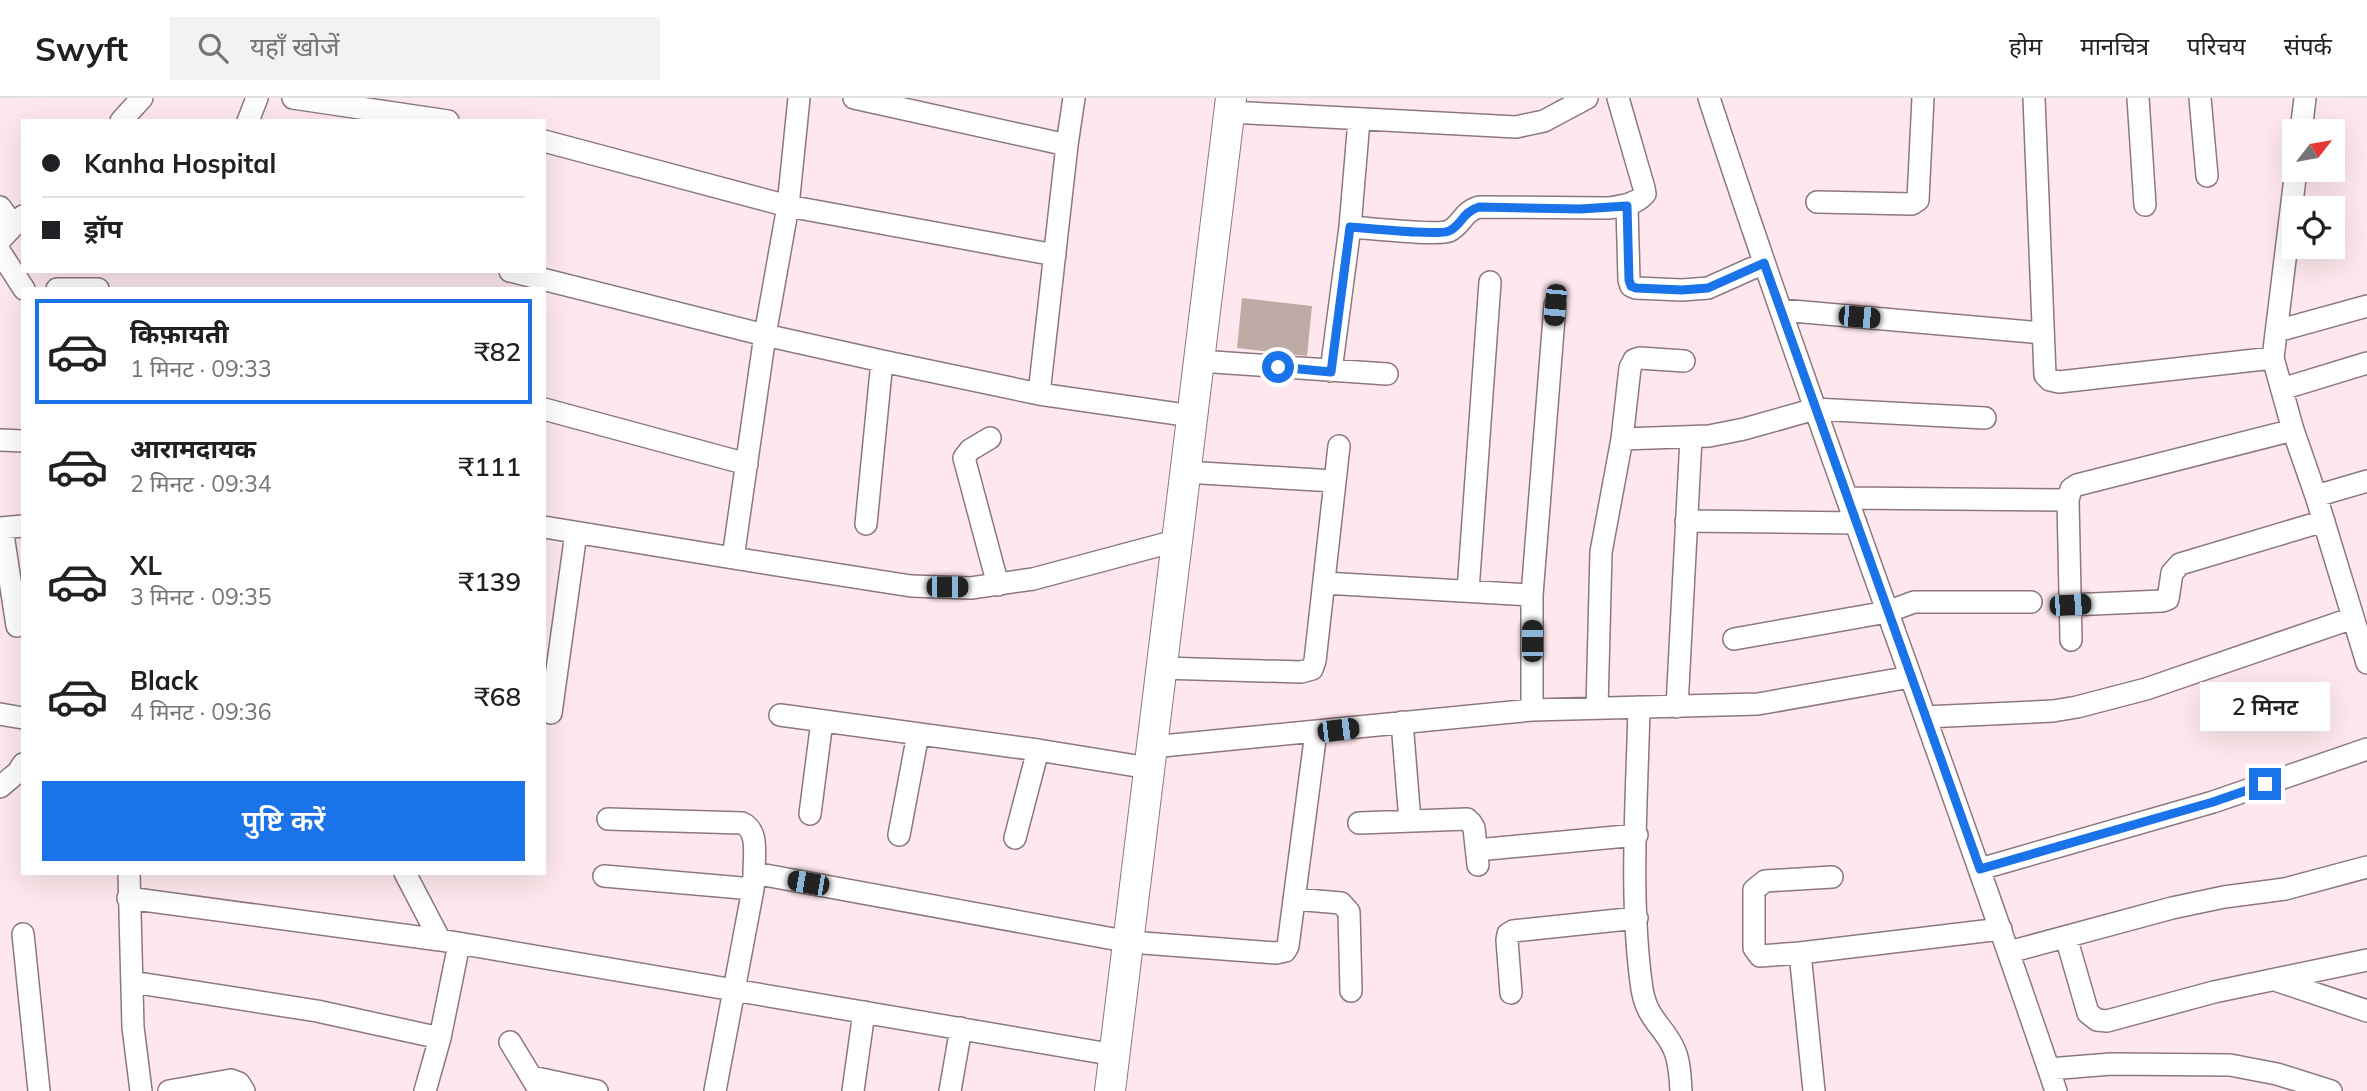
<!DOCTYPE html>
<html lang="hi">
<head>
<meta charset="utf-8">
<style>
	body { margin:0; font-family:Mulish,"Noto Sans Devanagari",sans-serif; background:#f2f2f2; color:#202124; height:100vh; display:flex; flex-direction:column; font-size:26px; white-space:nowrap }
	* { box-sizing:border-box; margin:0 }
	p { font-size:23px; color:#757577 }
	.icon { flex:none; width:38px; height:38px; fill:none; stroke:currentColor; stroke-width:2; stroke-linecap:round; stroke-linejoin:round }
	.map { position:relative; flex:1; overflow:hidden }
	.drawer { position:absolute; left:21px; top:189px; width:525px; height:588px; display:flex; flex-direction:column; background:#fff; border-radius:0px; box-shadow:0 7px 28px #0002 }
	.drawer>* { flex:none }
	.banner { position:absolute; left:21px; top:21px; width:525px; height:154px; border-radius:0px; box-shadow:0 7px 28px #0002; display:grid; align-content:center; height:154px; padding:0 21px; background:#fff }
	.needle { width:46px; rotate:59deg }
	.controls { position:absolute; left:2282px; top:21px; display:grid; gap:14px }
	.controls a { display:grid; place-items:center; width:63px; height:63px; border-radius:0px; background:#fff; box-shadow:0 7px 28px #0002; font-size:35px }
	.end { position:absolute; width:32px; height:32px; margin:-16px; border:9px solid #1a73e8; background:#fff; box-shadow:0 0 0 4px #fff }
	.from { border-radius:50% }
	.bubble { position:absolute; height:49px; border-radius:0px; background:#fff; box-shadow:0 7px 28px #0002; font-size:23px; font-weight:600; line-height:49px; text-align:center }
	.car { position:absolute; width:21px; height:42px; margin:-21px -10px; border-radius:9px; box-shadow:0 0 5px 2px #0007; background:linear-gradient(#222 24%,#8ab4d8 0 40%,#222 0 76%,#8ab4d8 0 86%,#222 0) }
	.banner b { display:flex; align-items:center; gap:24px; height:66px; font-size:26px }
	.banner b+b { border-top:2px solid #e0e0e0 }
	.banner i { width:18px; height:18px; background:#202124 }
	ul { padding:12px 0 0; list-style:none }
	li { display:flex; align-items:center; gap:21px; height:105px; margin:0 14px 10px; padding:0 7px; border:4px solid transparent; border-radius:0px }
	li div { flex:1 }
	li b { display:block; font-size:26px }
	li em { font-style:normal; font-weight:600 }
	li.current { border-color:#1a73e8 }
	li>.icon { width:63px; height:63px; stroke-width:1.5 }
	.action { display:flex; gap:14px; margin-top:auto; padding:14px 21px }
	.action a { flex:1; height:80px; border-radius:0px; background:#1a73e8; color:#fff; font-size:28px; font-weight:600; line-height:80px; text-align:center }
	header { display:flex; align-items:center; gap:42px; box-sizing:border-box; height:98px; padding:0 35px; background:#fff; border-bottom:2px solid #e0e0e0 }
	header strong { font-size:33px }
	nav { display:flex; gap:38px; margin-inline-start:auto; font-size:24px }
	.search { width:490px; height:63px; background:#f2f2f2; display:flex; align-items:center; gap:18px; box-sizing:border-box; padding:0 24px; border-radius:0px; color:#757577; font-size:26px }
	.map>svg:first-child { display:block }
	.building { fill:#bfaba5 }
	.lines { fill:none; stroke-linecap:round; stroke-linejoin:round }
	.minor-casing { stroke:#8c787d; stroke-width:24 }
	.secondary-casing { stroke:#8c787d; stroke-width:32 }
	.minor { stroke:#fff; stroke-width:21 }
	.secondary { stroke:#fff; stroke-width:30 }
	.route { stroke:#1a73e8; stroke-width:9 }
</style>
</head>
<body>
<header>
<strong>Swyft</strong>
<div class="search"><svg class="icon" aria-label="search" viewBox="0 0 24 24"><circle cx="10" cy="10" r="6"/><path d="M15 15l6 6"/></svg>यहाँ खोजें</div>
<nav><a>होम</a><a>मानचित्र</a><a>परिचय</a><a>संपर्क</a></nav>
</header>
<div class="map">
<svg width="2367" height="993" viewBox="0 0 2367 993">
	<rect width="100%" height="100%" fill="#fee8ed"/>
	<path class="building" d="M1242 200 1312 208 1307 258 1237 250Z"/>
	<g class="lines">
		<defs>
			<path id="minor" d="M293 0 448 23
				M854 0 1067 47 1074 0
				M1709 0C1818 333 1944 661 2056 993
				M2034 0 2045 277 2050 282 2059 284 2273 260
				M2138 0 2145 107
				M2200 0 2207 78
				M1230 14 1516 29 1544 23 1587 0
				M121 23 142 0
				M248 23 257 0
				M2301 33 2305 0
				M544 43 788 108 1055 157
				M2296 72 2273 260 2293 332 2316 398 2367 565
				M1817 104 1912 106 1918 102 1923 0
				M1627 108 1629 182 1631 188 1636 190 1682 192 1708 190 1764 165
				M0 109 13 127
				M1350 129C1368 130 1438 138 1449 133 1462 127 1462 114 1479 109L1608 110C1622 108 1635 107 1645 96L1644 90 1618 0
				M0 142 23 118
				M0 154 24 191
				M510 173 765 237 882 263 1039 296 1192 318
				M57 191H98
				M1781 212 2042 235
				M2277 233 2367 208
				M1199 263 1387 276
				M1331 273 1350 129 1359 22
				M2282 291 2367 265
				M1039 296 1067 47
				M544 311 747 366
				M990 340 970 352 964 360 998 487
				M1622 341 1709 338 1744 331 1815 311 1985 320
				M0 342 23 343
				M1185 374 1334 383
				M2316 398 2367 383
				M1847 400 2068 402
				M1686 423 1856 425
				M866 426 882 263
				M544 429 733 460 765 237 788 108 799 0
				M0 430 23 428
				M2 430 17 528
				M733 460 911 488 971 490 1033 481 1179 442
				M1324 485 1532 497
				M1468 493 1490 184
				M2070 507 2162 503 2168 501 2172 475 2180 466 2324 423
				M1734 541 1887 514 1914 504H2031
				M2071 542 2068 402 2071 391 2077 387 2293 332
				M1161 570 1301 574 1312 571 1315 563 1339 348
				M1639 609C1637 700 1629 801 1642 891 1647 922 1664 928 1674 951 1680 964 1680 979 1681 993
				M1677 609 1691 340
				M1597 610 1601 454 1622 341 1630 270 1634 262 1640 260 1684 263
				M1532 612V497L1555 207
				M551 615 576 435
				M0 616 23 620
				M780 617 1038 652 1149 670
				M1925 619 2053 613 2077 609 2146 591 2353 520
				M1402 624 1410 723
				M1152 649 1532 612 1758 606 1910 579
				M0 689 18 674 23 666
				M810 716 822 623
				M608 721 742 725C759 732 754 758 754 775L1130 844 1276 855 1285 853 1288 848 1316 634
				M1359 725 1467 721 1471 725 1474 730 1478 767
				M899 737 918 636
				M1015 740 1038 652
				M1477 752 1637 737
				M1980 771 2213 704 2367 651
				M129 775 133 929 141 993
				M405 775 440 842
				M604 778 753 791 754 777
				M1832 779 1765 783 1754 792V850L1760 858 1800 855 2001 831
				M128 800 440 842 1115 957
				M1294 801 1341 805 1349 814 1351 893
				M23 836 39 993
				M2066 839 2088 915 2097 922 2107 923 2214 894 2367 862
				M2009 854 2172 810 2224 799 2285 791 2367 769
				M1800 855 1814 993
				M2275 882 2367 913
				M132 884 317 913 440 940
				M1511 895 1507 842 1508 836 1513 833 1637 820
				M510 944 538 990
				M2049 971 2111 966 2230 967 2277 976 2331 993
				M532 979 597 993
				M169 993 231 982 239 985 244 993
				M425 993 440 940 459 846
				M715 993 753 791
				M853 993 864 914
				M950 993 961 930"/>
			<path id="secondary" d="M1110 993 1231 0"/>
		</defs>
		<use href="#minor" class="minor-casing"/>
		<use href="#secondary" class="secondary-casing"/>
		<use href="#minor" class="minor"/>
		<use href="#secondary" class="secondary"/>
	</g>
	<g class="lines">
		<path class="route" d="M1278 269 1331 274 1350 129C1367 130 1438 138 1449 133 1462 127 1462 114 1479 109L1580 111 1627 108 1629 182 1631 188 1636 190 1682 192 1708 190 1764 165 1980 771 2213 704 2265 686"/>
	</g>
</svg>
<div class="controls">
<a><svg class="needle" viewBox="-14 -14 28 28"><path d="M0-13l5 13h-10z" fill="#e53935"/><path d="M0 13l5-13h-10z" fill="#757577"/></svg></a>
<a><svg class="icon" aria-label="locate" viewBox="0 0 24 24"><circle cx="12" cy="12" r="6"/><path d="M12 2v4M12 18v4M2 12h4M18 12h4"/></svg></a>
</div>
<i class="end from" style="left:1278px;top:269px"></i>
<i class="end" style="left:2265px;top:686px"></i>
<div class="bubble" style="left:2200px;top:584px;width:130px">2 मिनट</div>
<i class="car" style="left:1555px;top:207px;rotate:185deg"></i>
<i class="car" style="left:1859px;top:219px;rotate:95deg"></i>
<i class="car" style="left:947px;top:489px;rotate:90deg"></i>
<i class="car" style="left:2070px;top:507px;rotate:87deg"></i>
<i class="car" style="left:1532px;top:543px;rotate:0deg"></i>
<i class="car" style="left:1338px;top:632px;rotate:83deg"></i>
<i class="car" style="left:808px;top:785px;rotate:280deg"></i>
<div class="banner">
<b><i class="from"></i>Kanha Hospital</b>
<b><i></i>ड्रॉप</b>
</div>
<section class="drawer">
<ul>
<li class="current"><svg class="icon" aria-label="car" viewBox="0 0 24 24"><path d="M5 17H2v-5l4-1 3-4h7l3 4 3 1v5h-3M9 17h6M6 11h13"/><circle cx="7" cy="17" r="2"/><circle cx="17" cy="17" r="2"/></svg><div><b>किफ़ायती</b><p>1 मिनट · 09:33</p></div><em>₹82</em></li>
<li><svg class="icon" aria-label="car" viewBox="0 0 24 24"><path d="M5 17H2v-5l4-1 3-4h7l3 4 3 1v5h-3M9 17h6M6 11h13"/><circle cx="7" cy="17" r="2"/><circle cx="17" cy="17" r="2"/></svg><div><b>आरामदायक</b><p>2 मिनट · 09:34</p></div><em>₹111</em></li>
<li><svg class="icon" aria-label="car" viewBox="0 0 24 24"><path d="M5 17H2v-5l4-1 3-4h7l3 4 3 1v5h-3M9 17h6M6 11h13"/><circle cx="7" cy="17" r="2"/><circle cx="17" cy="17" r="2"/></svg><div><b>XL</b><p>3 मिनट · 09:35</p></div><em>₹139</em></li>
<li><svg class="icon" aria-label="car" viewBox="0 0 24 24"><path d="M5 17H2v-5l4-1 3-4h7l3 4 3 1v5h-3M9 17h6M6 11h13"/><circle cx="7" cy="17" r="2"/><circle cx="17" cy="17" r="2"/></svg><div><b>Black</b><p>4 मिनट · 09:36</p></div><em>₹68</em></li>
</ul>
<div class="action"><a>पुष्टि करें</a></div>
</section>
</div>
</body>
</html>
